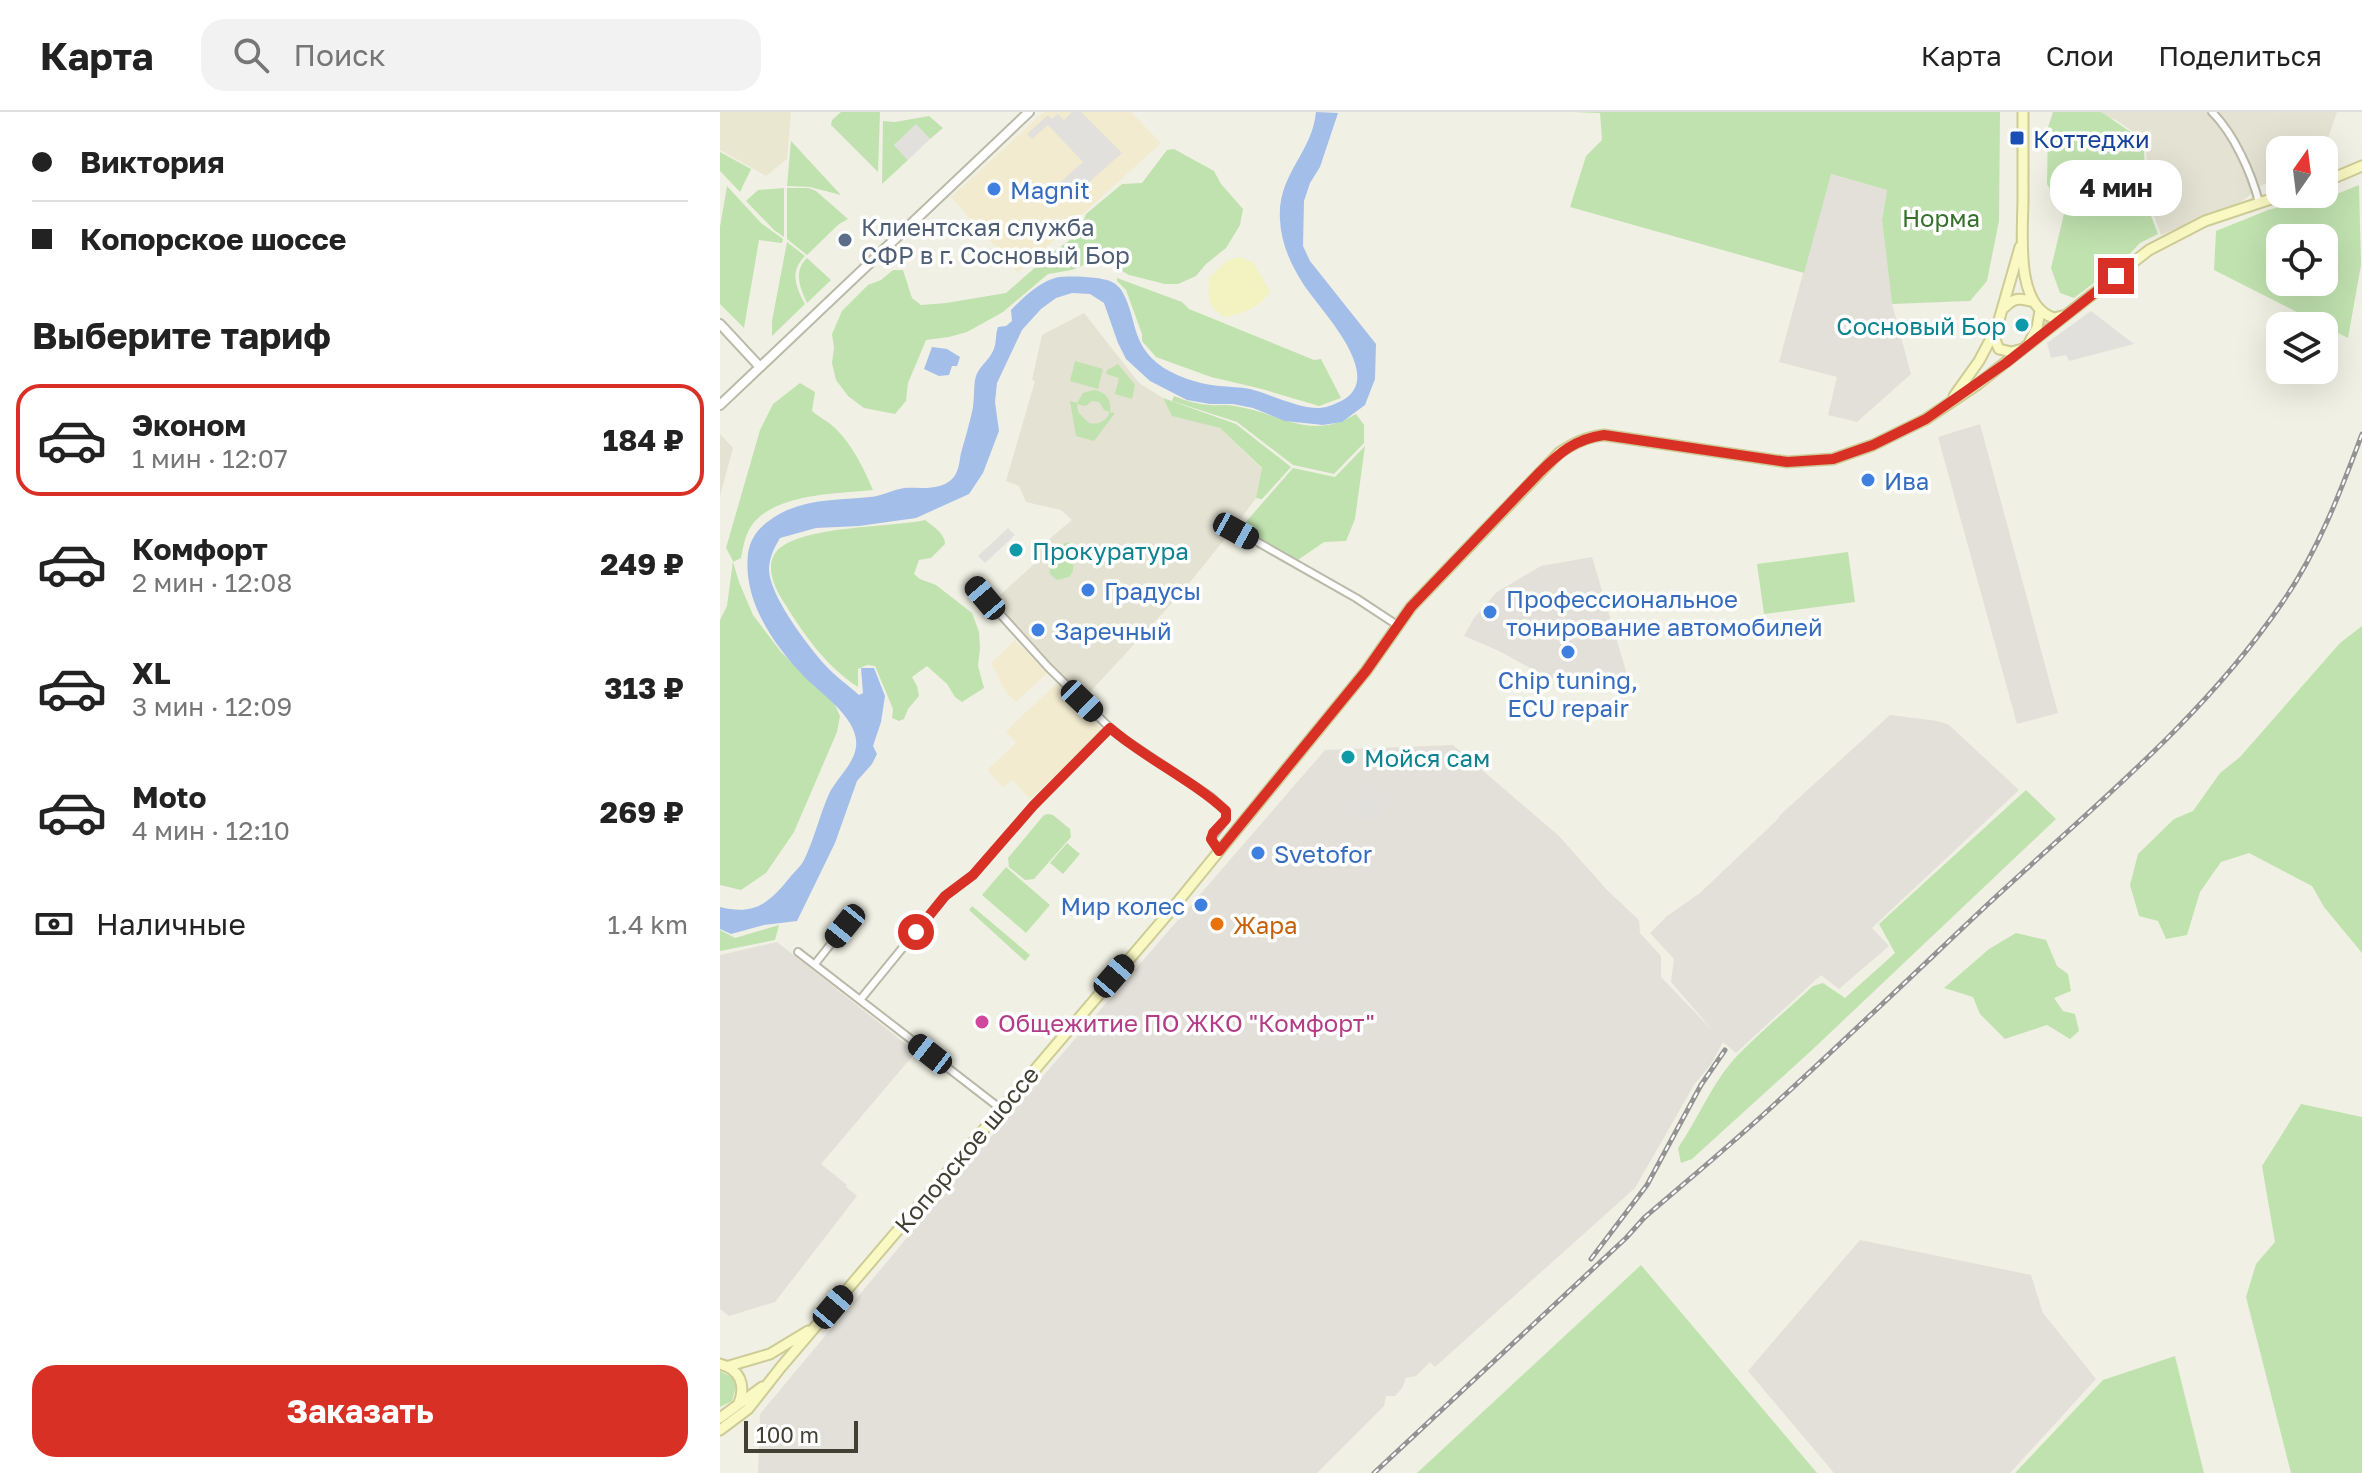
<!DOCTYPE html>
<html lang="ru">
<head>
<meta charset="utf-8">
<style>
	body { margin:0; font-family:"Golos Text",sans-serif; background:#f2f2f2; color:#222; height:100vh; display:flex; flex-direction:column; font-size:30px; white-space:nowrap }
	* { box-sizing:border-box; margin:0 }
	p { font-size:26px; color:#767676 }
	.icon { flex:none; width:44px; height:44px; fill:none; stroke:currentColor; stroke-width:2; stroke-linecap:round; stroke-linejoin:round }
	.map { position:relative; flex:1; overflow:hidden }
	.panel { display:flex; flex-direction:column; background:#fff; width:720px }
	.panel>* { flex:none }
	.banner { display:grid; align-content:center; height:176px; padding:0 32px; background:#fff }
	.needle { width:52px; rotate:14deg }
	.tools { position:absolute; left:1546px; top:24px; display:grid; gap:16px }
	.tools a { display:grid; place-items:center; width:72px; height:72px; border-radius:16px; background:#fff; box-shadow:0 8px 32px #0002; font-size:40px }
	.scale { position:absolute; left:24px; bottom:20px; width:114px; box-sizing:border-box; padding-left:8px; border:4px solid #424034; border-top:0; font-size:22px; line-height:28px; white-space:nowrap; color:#424034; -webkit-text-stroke:6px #fff; paint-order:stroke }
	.end { position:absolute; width:36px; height:36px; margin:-18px; border:10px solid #d93025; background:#fff; box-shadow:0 0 0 4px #fff }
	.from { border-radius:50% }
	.bubble { position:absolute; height:56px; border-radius:24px; background:#fff; box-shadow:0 8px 32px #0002; font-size:26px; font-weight:700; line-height:56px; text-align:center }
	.car { position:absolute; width:24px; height:48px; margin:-24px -12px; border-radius:10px; box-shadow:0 0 6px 2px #0007; background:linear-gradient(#222 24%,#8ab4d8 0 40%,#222 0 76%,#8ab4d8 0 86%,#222 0) }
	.banner b { display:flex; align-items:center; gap:28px; height:76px; font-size:30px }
	.banner b+b { border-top:2px solid #e0e0e0 }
	.banner i { width:20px; height:20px; background:#222 }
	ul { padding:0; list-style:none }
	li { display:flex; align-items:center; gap:24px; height:112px; margin:0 16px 12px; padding:0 16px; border:4px solid transparent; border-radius:24px }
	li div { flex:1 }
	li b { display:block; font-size:30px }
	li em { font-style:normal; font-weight:700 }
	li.active { border-color:#d93025 }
	li>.icon { width:72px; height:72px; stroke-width:1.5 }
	h2 { padding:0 32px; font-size:36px; line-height:96px }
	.pay { display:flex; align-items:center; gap:20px; height:88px; padding:0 32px; font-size:30px }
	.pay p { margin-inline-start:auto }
	.cta { display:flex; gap:16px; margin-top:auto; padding:16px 32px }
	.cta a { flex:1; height:92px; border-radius:24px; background:#d93025; color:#fff; font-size:32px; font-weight:700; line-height:92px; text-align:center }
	header { display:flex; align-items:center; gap:48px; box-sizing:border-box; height:112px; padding:0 40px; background:#fff; border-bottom:2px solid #e0e0e0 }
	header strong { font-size:38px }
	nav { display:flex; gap:44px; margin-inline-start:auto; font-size:28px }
	.search { width:560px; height:72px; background:#f2f2f2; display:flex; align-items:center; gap:20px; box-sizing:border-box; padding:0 28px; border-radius:24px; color:#767676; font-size:30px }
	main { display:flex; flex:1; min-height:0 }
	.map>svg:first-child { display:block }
	.residential { fill:#e4e2d2 }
	.commercial { fill:#f2ebd0 }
	.industrial { fill:#e3e0d9 }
	.education { fill:#e9e7cf }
	.green { fill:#c0e2af; fill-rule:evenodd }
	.sand { fill:#f2f3c1 }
	.parking { fill:#e1e0dc }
	.water { fill:#a4beea }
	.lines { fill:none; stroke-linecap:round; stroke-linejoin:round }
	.minor-casing { stroke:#bbb9a7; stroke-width:10 }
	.tertiary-casing { stroke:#bbb9a7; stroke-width:12 }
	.secondary-casing { stroke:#cdcb96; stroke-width:13 }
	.minor { stroke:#fff; stroke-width:6 }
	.tertiary { stroke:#fff; stroke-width:8 }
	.secondary { stroke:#faf9c4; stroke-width:9 }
	.rail-casing { stroke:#939393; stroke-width:5 }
	.rail { stroke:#fff; stroke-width:2; stroke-dasharray:6; stroke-linecap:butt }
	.route { stroke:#d93025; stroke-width:10 }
	.transit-dot { fill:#1a4fb4; stroke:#fff; stroke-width:3 }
	.shop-dot { fill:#3f7fe0; stroke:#fff; stroke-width:3 }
	.service-dot { fill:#5c6f8a; stroke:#fff; stroke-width:3 }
	.culture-dot { fill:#0f9aa8; stroke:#fff; stroke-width:3 }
	.food-dot { fill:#e8710a; stroke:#fff; stroke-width:3 }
	.hotel-dot { fill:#d1479c; stroke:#fff; stroke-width:3 }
	.labels { text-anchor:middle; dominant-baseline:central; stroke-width:7; stroke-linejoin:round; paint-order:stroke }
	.transit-label { font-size:24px; fill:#164399; stroke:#fff; text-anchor:start }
	.shop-label { font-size:24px; fill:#366cbe; stroke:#fff; text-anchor:start }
	.park-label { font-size:24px; fill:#376f2d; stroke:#fff }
	.service-label { font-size:24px; fill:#4e5e75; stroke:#fff; text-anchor:start }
	.culture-label { font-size:24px; fill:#0d838f; stroke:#fff; text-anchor:start }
	.food-label { font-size:24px; fill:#c56008; stroke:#fff; text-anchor:start }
	.hotel-label { font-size:24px; fill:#b23c85; stroke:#fff; text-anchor:start }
	.street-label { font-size:24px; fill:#424034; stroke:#fff }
</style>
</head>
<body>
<header>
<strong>Карта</strong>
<div class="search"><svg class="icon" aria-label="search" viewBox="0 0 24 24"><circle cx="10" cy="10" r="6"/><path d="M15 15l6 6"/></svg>Поиск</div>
<nav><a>Карта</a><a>Слои</a><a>Поделиться</a></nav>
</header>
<main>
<section class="panel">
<div class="banner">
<b><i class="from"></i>Виктория</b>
<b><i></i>Копорское шоссе</b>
</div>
<h2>Выберите тариф</h2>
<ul>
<li class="active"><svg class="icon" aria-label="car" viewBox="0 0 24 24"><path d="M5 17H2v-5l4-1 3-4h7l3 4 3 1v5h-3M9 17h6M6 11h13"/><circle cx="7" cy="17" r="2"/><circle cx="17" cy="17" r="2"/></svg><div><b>Эконом</b><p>1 мин · 12:07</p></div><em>184 ₽</em></li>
<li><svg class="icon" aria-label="car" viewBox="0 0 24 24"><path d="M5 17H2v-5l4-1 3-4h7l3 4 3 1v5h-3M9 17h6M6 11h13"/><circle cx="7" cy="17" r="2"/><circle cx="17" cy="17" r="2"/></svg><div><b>Комфорт</b><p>2 мин · 12:08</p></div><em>249 ₽</em></li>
<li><svg class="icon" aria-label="car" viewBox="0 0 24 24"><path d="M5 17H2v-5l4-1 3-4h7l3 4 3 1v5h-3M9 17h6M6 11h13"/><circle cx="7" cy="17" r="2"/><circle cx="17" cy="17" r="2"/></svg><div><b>XL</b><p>3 мин · 12:09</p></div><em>313 ₽</em></li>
<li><svg class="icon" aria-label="car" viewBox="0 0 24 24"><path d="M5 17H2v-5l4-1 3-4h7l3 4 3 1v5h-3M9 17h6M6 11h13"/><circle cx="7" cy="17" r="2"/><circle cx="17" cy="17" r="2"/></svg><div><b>Moto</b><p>4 мин · 12:10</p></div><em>269 ₽</em></li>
</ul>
<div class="pay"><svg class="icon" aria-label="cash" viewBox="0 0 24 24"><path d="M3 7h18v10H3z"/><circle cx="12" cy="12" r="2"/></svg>Наличные<p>1.4 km</p></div>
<div class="cta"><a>Заказать</a></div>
</section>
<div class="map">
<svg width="1642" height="1361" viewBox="0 0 1642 1361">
	<rect width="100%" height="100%" fill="#f1f0e4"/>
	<path class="residential" d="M1371 0H1617L1604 38H1560V66L1542 73 1520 91 1441 123 1431 95 1425 28 1396 8Z
		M364 201 419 271 443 286 452 303 500 316 542 357 536 386 513 417 462 480 362 589 270 492 320 447 314 440 352 408 341 398 306 390 299 374 286 369 315 269 312 268 322 223Z
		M0 322 13 336 0 384Z"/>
	<path class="commercial" d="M324 0H411L441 31 298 161 231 85Z
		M295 528 327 561 296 590 286 580 271 551Z
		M338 570 384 619 310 687 292 668 283 675 267 658 296 631 286 619Z"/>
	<path class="industrial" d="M1110 62 1167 78 1162 108 1172 192 1191 262 1137 310 1108 303 1117 265 1059 250Z
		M1260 312 1338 601 1297 612 1218 325Z
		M872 445 912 579 827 565 779 539 744 524 754 506 777 480 821 454Z
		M1170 603 1218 609 1229 613 1299 678 1152 816 1169 834 1119 877 1101 863 1016 941 1003 930 991 952 974 973 915 1076 715 1255 710 1250 696 1264 686 1266 682 1276 675 1284H666L664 1294 597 1361H38L40 1302 291 1001 605 638 733 633 839 724 887 778 919 808 920 821 941 844V865L994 920 951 870 954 847 930 821 947 804 980 781 1059 706V704Z
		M57 830 196 940 101 1052 127 1073 126 1075 137 1084 55 1190 9 1204 0 1197V843Z
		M1140 1128 1311 1163 1323 1201 1376 1267 1290 1361H1114L1028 1259Z"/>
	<path class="education" d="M0 0H71L67 47 46 64 0 38Z"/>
	<path class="green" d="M121 0H160L158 60 111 13 112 8Z
		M851 0H1280L1279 109 1267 169 1250 189 1172 192 1162 108 1167 78 1111 62 1084 161 850 95 866 44 882 28 880 1Z
		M1333 0H1381L1424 29 1425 81 1428 96 1438 122 1420 131 1403 149 1354 186 1340 181 1331 156 1344 102 1327 72 1328 15Z
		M209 4 223 16 210 27 196 13 174 33 188 48 162 72 163 9 175 10Z
		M71 29 121 83 90 75 67 74Z
		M454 37 494 59 501 72 523 97 520 113 506 136 486 152 476 164 458 172H445L409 163 393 154 375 148 352 158 328 162 283 200 247 220 229 225 206 228 188 271 186 289 175 302 144 296 128 284 116 268 112 251 114 236 112 222 122 199 148 173 161 168 173 158H183L192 186 201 193 226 191 286 181 327 145 359 121 366 102 402 72 422 71 447 38Z
		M0 40 31 57 20 80 0 59Z
		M1639 73 1641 153 1628 226 1494 158 1496 119 1548 98 1570 92 1597 90ZM1604 126V170H1560V126Z
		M7 74 41 111 63 127 62 131 39 128 24 216 0 192V115Z
		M64 76V125L54 118 26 89 38 78Z
		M67 76H89L96 79 128 107 119 112 87 143 67 127Z
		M67 130 85 144C69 160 76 175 85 192L52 224V209Z
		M87 146 111 168 87 191C80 176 73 159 87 146Z
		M397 166 462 190 469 197 594 248 601 247 621 286 599 294 542 277 491 265 436 245 422 229V222L406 178 397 169Z
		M355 249 383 257 378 277 350 269Z
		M398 252 415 273 412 287 395 282 399 266 386 262 387 258Z
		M80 271 95 280 92 299C100 306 110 310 117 318 133 334 144 357 153 378 117 382 51 381 30 416 25 424 23 436 21 446L13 450 19 470 33 503 61 540 114 591 120 604 117 620 74 720 46 761 21 778 0 773V508L7 494 13 449 6 436 40 318 53 292Z
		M374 278C386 280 392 288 390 300L395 301 374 329 356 324 350 289 357 291 363 281ZM372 289 379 290 384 298 390 300C386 310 378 313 369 311L358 300 357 292 366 294Z
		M454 284C466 289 477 292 490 293 499 294 507 292 515 294 560 301 590 330 636 302L644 313V331L614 362 573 353 517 310 452 289Z
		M443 286 516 312 571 355 542 387 536 386 542 356 500 316 452 304Z
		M645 334 635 407 626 429 604 430 575 450 518 419 573 356 615 365Z
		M205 408C213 414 225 422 225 432L211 446 199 448 194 462 200 467 216 473 252 501 259 520 260 536 258 554 264 576 242 590 235 585 227 572 207 554 192 565 197 574 199 584 188 597 184 607 179 609 172 606 173 597 155 554 147 553 138 557V575C106 554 85 524 65 492 56 479 44 455 56 440 78 413 171 416 205 408Z
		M349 430 346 443C354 449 356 457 349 465L337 468 330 462 329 451 338 443 336 439 345 431Z
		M1128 440 1135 490 1044 502 1037 452Z
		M1642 514V841L1604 795 1592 774 1529 741 1501 750 1480 780 1467 823 1446 827 1438 809 1419 804 1410 773 1418 742 1454 707 1473 699 1500 661 1520 645 1620 531Z
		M1306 678 1336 707 1092 938 972 1047 961 1051 958 1036C978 1007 991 973 1015 946 1039 921 1067 898 1093 874L1103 871 1125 886 1175 841 1159 812Z
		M328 702 333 703 350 717 351 725 314 767 305 768 289 755 288 746 324 703Z
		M347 731 360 742 343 762 330 751Z
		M286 755 330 793 306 821 262 783Z
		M252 794 310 843 305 849 249 798Z
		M59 813 55 828 0 839V818L15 826Z
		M1296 821 1326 828 1337 854 1348 862 1351 879 1334 886 1343 899 1355 902 1359 919 1350 927 1327 913 1285 927 1260 902 1253 885 1224 876 1269 837Z
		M1581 992 1642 1005V1361H1571L1526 1185 1536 1152 1555 1130 1542 1054Z
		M921 1153 1097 1361H697Z
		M1455 1244 1484 1361H1295L1383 1268Z
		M0 1259 12 1265 16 1274 12 1289 0 1295Z"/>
	<path class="sand" d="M519 145 534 151 550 180C538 196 525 201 505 205 486 194 489 187 489 166L507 149Z"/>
	<path class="parking" d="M352 0H361L402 41 350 87 337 73 363 50 328 13 312 27 307 22 328 3 332 7 338 2 344 8Z
		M196 12 210 27 188 48 174 33Z
		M1371 199 1414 232 1349 249 1346 243 1331 246 1327 231Z
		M288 416 295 423 265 451 258 444Z
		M652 678 667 694 649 710 635 695Z"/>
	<path class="water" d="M596 0 618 1 600 55 590 71 584 89 583 134 590 149 656 232 655 267 645 293 622 310 603 313 565 309 533 296 513 292H490L467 288 430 269 406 247 398 231 384 191 370 182 352 181 336 186 321 197 302 218 277 271 275 290 279 319 263 361 249 382 196 406 139 414 96 416 60 426C54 436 50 444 49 456 48 482 88 534 105 553 115 564 128 573 139 583L143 581 141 556H154L165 584 161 610 153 634 157 642 152 652 137 669 115 731 77 809 44 813 11 822 0 817V795C36 804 50 790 71 764 75 759 80 755 83 750 94 729 99 704 109 682 116 667 134 652 136 635 140 605 97 580 80 560 50 528 23 486 28 442 30 428 36 419 46 411 77 386 112 389 150 385 162 384 172 378 184 376 199 375 219 379 231 368 239 361 239 351 241 341 245 327 249 313 252 300 255 289 253 273 256 264 259 255 269 248 273 239 277 231 275 223 278 215L286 214 292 209 291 198C303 186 319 170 335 166 345 163 380 165 390 169 395 171 401 176 403 181 417 207 411 229 437 251 453 264 479 272 499 274 509 275 520 275 530 277 550 282 580 297 600 296 609 295 615 292 623 288 667 263 597 195 582 170 570 151 561 130 560 108 557 62 592 42 596 0Z
		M212 235 227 237 240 245 237 254H232L229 263 219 264 204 257Z"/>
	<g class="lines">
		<defs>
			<path id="minor" d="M1492 0C1514 22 1531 60 1539 90
				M511 415 636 486 677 513
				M253 472 328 555 390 616 405 628 491 685 506 699V707L491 727 499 739
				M78 840 281 997
				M95 852 125 814
				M140 888 225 784 253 763 313 694 390 616"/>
			<path id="tertiary" d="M0 212 40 255
				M0 293 309 0"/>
			<path id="secondary" d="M1303 0C1303 29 1303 58 1303 87 1303 119 1294 194 1334 206L1342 204
				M1604 70 1642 54
				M1285 195C1294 185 1302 186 1314 190
				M1276 222 1275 228 1279 237 1291 240 1299 238
				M1310 229 1317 216 1320 199
				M1234 284 1259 249 1277 215 1300 135
				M0 1252C20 1257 26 1273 19 1291
				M9 1254 50 1242 88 1219
				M0 1306 42 1275
				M0 1318 28 1297 61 1255 447 803 646 559 691 495 839 341C854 331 866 325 884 323L1067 350 1113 347 1153 333 1206 307 1258 272 1429 138 1485 109 1566 82"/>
		</defs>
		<use href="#minor" class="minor-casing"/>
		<use href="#tertiary" class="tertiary-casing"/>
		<use href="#secondary" class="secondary-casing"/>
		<use href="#minor" class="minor"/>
		<use href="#tertiary" class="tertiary"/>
		<use href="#secondary" class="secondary"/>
		<defs>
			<path id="rail" d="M871 1147 927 1073 981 973 1005 938
				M654 1361 906 1126 924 1106C968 1068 1013 1031 1056 991 1127 926 1197 859 1267 793 1370 697 1482 608 1562 491 1598 439 1620 381 1642 322"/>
		</defs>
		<use href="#rail" class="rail-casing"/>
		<use href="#rail" class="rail"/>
	</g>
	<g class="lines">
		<path class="route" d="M196 820 225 784 253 763 313 694 390 616C426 647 471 667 506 699V707L493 721 491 727 499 739 646 559 691 495 819 361C839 341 855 327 884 323L1067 350 1113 347 1153 333 1206 307 1286 251 1396 164"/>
	</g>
	<rect class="transit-dot" x="1289" y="18" width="16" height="16" rx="4"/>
	<g class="shop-dot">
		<circle cx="274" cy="77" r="8"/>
		<circle cx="1148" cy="368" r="8"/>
		<circle cx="368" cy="478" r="8"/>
		<circle cx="770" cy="500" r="8"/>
		<circle cx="318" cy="518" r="8"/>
		<circle cx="848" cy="540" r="8"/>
		<circle cx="538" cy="741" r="8"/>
		<circle cx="481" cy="793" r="8"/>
	</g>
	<circle class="service-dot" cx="125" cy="128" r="8"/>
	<g class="culture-dot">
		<circle cx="1302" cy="213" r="8"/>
		<circle cx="296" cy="438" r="8"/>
		<circle cx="628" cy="645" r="8"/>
	</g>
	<circle class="food-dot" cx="497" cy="812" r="8"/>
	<circle class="hotel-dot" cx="262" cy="910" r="8"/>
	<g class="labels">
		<g class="transit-label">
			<text x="1313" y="26">Коттеджи</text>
		</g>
		<g class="shop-label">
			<text x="290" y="77">Magnit</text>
			<text x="1164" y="368">Ива</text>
			<text x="384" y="478">Градусы</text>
			<text x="786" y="486">Профессиональное<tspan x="786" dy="28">тонирование автомобилей</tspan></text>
			<text x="334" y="518">Заречный</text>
			<text x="848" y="567" text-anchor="middle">Chip tuning,<tspan x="848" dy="28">ECU repair</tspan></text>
			<text x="554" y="741">Svetofor</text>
			<text x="465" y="793" text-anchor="end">Мир колес</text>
		</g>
		<g class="park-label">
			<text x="1221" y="105">Норма</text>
		</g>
		<g class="service-label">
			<text x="141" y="114">Клиентская служба<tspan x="141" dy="28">СФР в г. Сосновый Бор</tspan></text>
		</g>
		<g class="culture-label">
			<text x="1286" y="213" text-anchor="end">Сосновый Бор</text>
			<text x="312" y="438">Прокуратура</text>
			<text x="644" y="645">Мойся сам</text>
		</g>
		<g class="food-label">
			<text x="513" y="812">Жара</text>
		</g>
		<g class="hotel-label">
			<text x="278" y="910">Общежитие ПО ЖКО "Комфорт"</text>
		</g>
		<g class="street-label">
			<text transform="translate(246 1037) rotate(-50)">Копорское шоссе</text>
		</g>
	</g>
</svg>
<div class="tools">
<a><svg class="needle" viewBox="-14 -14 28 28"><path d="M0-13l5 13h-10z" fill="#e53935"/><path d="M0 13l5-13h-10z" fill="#767676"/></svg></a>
<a><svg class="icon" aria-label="locate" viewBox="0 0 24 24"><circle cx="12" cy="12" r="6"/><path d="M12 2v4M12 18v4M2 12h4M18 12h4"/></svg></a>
<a><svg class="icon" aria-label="layers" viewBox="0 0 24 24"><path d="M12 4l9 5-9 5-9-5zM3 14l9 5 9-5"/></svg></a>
</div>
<div class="scale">100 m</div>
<i class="end from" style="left:196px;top:820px"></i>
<i class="end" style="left:1396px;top:164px"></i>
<div class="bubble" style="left:1330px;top:48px;width:132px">4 мин</div>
<i class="car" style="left:516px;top:419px;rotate:119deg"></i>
<i class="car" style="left:265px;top:486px;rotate:320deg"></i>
<i class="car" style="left:362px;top:589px;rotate:134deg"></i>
<i class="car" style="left:125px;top:814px;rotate:219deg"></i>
<i class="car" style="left:394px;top:864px;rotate:41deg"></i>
<i class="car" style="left:210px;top:942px;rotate:308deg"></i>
<i class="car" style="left:113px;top:1195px;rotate:40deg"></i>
</div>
</main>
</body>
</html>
